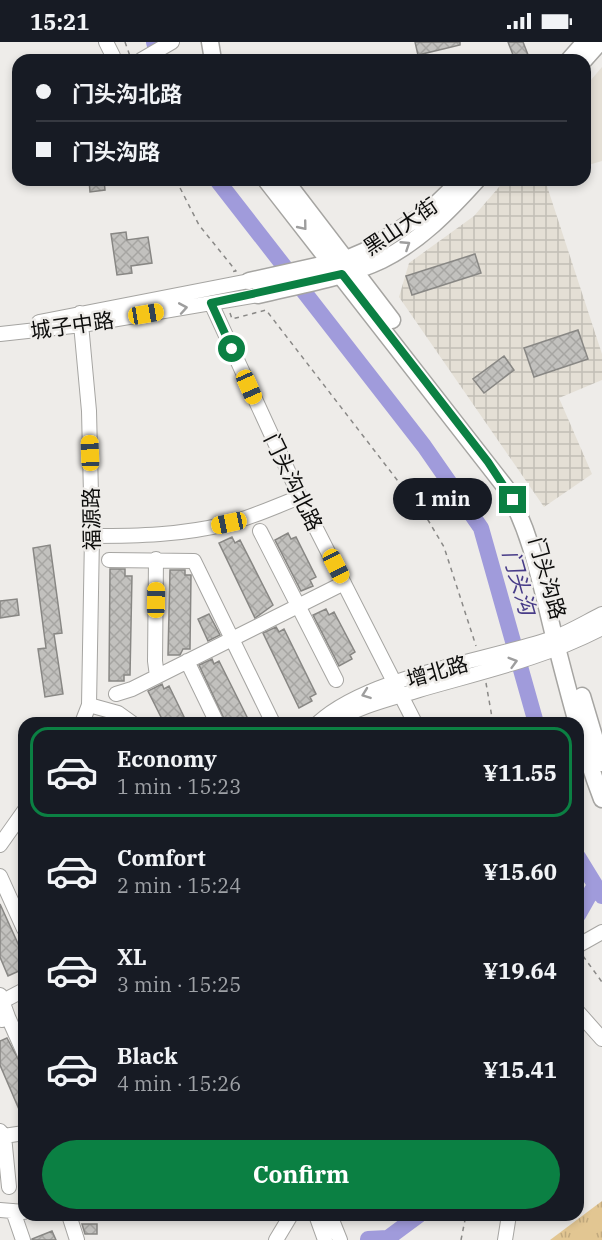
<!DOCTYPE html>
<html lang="en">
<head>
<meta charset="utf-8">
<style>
	body { margin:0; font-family:"IBM Plex Serif","Noto Sans SC",serif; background:#242831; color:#f1f3f6; height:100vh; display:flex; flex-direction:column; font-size:22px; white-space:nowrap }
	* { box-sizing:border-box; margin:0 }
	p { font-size:20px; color:#9ea1a6 }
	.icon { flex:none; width:33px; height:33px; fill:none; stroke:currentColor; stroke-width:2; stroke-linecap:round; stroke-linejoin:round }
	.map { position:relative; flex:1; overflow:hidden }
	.side { position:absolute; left:18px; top:675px; width:566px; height:504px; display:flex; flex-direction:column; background:#171b24; border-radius:18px; box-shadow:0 3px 9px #0003 }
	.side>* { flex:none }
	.guide { position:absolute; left:12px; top:12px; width:579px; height:132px; border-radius:18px; box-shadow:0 3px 9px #0003; display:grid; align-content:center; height:132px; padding:0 24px; background:#171b24 }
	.end { position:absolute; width:27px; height:27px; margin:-14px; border:8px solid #0b8043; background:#fff; box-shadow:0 0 0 3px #fff }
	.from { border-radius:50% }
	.bubble { position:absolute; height:42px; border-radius:21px; background:#171b24; box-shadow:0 3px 9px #0003; font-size:20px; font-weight:700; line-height:42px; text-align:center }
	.car { position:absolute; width:18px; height:36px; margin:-18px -9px; border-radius:8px; box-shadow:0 0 4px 2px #0007; background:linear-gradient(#f5c518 24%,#345 0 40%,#f5c518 0 76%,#345 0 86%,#f5c518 0) }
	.guide b { display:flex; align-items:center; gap:21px; height:57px; font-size:22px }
	.guide b+b { border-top:2px solid #363941 }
	.guide i { width:15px; height:15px; background:#f1f3f6 }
	ul { padding:10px 0 0; list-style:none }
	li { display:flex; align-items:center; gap:18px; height:90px; margin:0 12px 9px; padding:0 12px; border:3px solid transparent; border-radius:18px }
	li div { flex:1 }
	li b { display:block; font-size:22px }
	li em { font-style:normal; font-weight:700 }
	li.active { border-color:#0b8043 }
	li>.icon { width:54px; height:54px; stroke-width:1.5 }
	.cta { display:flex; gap:12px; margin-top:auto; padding:12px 24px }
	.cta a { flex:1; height:69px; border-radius:36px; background:#0b8043; color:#fff; font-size:24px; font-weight:700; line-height:69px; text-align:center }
	.status { display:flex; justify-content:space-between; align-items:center; height:42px; padding:0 30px; background:#171b24; direction:ltr }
	.status svg { height:16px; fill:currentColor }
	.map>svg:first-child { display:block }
	.built { fill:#e4dfd5 }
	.industrial { fill:url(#industrial-grid) }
	.park { fill:url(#park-tufts) }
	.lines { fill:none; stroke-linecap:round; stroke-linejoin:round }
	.river { stroke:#a09bdb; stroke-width:16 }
	.building { fill:url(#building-cross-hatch); stroke:#888784; stroke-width:1.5 }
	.minor-casing { stroke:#a6a5a2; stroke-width:16 }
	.major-casing { stroke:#a6a5a2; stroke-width:19 }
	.path { stroke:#8a8987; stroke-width:1.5; stroke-dasharray:4.5 4.5; stroke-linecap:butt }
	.minor { stroke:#fff; stroke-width:14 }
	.major { stroke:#fff; stroke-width:16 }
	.oneway { stroke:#9e9e9e }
	.route { stroke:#0b8043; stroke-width:8 }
	.labels { text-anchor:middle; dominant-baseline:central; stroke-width:5; stroke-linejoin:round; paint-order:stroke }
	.street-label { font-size:21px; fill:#0d0d0c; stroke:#eeece9 }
	.water-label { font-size:22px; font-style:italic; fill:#483c88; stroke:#eeece9 }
</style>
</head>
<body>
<div class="status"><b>15:21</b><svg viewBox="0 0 49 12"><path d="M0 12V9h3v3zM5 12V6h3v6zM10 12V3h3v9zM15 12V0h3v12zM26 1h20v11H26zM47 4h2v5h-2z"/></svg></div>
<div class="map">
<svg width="602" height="1198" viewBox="0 0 602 1198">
	<defs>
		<pattern id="industrial-grid" width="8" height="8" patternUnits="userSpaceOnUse" patternTransform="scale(1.5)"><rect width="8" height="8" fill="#e4dfd5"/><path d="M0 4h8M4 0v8" fill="none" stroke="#c2beb6"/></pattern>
		<pattern id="park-tufts" width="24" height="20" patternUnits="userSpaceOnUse" patternTransform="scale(1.5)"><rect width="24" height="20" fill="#e2c692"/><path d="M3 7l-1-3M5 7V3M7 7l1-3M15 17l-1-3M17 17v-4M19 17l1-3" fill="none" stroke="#c1a97d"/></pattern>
		<pattern id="building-cross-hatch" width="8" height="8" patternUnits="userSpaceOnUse" patternTransform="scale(1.5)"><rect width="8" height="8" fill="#c2c1be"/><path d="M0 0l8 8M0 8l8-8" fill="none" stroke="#a6a5a2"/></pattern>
	</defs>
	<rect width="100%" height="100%" fill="#eeece9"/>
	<path class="built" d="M602 25V119L585 124V45Z"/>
	<path class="industrial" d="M505 138H545L602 312V338L559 356 592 432 544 465 399 255 409 221 474 174Z"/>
	<path class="park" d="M602 1159V1198H550Z"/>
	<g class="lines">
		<path class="river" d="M154 0 159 18
			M217 138 424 404 481 486 536 681
			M578 815 602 854
			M578 873 595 843
			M368 1197 388 1196 419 1173"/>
	</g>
	<path class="building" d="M415 0H460V3L418 13Z
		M508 0H523L530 18H515Z
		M89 138H104L105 148 90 150Z
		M126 190 127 198 148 195 152 221 131 224 132 231 117 233 111 192Z
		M475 212 481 231 412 253 406 234Z
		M578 288 588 317 534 335 524 306Z
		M504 314 514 328 484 351 473 337Z
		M288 491 291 497 296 495 316 535 310 538 313 544 301 549 275 498Z
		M232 495 235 501 240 498 273 563 255 576 219 501Z
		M50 503 62 591 54 592 63 652 45 655 38 607 46 606 33 506Z
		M110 527H125V534H132L130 633H124V639H109Z
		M170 528H185V533H191L190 607H183L180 613H168Z
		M17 557 19 573 0 576V559Z
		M326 567 329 573 334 570 355 610 350 613 352 617 339 624 313 573Z
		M209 572 220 593 208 599 198 577Z
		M276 585 279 590 284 587 316 652 310 655 312 659 299 666 263 591Z
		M212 617 214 622 219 619 250 681H226L199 623Z
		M162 642 164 647 169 644 187 681H164L148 649Z
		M0 862 24 915V920L19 922 21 928 8 934 0 915Z
		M7 996 24 1028V1079L0 1023V999Z
		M97 1182V1192H85L82 1182Z
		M52 1189 56 1198H32V1197Z"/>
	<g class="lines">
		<defs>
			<path id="minor" d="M106 0 113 14
				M141 18 172 0
				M211 261 300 455 415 681
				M80 271 89 369 92 494 89 663 82 681
				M39 280 249 239
				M0 292 82 283 258 253
				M260 489 336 638
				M92 494C138 494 182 493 226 482 251 476 276 464 300 455
				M156 517 155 619 157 634
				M109 518 194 519 273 681
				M187 619 217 681
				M116 652 132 647 344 541
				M89 663 118 671 132 681
				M318 681C369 634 486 619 553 596 570 590 586 580 602 572
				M333 681C358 664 390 657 419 648 481 630 545 616 602 586
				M0 803 24 769
				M0 834 24 887
				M579 903 602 890
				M0 953 8 975 2 978
				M3 959 24 948
				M578 970 602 997
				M8 975 24 1011
				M0 1089 4 1094 9 1145
				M4 1094 24 1091
				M0 1168 24 1170
				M13 1169 23 1198
				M69 1173 77 1198
				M316 1173 325 1198
				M330 1173 340 1198
				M276 1198 291 1173
				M505 1198 509 1173"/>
			<path id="major" d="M210 0 213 18
				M569 18 585 0
				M584 18 600 0
				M266 138 506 446C532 493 541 542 554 594 568 648 582 705 602 757
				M285 138 392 278
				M249 239 344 218 365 209 429 169 461 138
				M258 253C299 243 344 236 382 218 420 199 449 169 477 138
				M582 654 602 721"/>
		</defs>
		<use href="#minor" class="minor-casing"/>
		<use href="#major" class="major-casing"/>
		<path class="path" d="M125 0 130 14
			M176 138 199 183 236 229 230 230
			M230 271 232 277 266 268 428 478 444 505 476 604
			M486 641 493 681
			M583 914 602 940
			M461 1198 466 1173"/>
		<use href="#minor" class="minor"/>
		<use href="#major" class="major"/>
	</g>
	<defs><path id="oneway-chevron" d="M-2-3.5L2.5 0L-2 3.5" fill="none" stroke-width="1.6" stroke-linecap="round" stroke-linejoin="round" transform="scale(1.5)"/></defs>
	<g class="oneway">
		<use href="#oneway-chevron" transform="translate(303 184) rotate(51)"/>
		<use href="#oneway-chevron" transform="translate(406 203) rotate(-33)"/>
		<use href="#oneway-chevron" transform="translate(183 266) rotate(-10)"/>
		<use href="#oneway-chevron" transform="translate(513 620) rotate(-16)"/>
		<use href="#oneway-chevron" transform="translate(366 652) rotate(160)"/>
	</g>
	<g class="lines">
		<path class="route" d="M232 307 211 261 342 232 488 420 513 458"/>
	</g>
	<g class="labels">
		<g class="street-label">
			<text transform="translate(400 184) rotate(-34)">黑山大街</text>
			<text transform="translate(72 283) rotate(-8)">城子中路</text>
			<text transform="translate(294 440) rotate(64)">门头沟北路</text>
			<text transform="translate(91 477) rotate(-91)">福源路</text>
			<text transform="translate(548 536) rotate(74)">门头沟路</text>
			<text transform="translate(437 629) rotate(-16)">增北路</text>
		</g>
		<g class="water-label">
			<text transform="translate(520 540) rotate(74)">门头沟</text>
		</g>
	</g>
</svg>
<i class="end from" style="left:232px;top:307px"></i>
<i class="end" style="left:513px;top:458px"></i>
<div class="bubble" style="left:393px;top:436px;width:99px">1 min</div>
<i class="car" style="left:146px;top:272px;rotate:80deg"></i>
<i class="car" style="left:249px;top:345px;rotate:156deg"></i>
<i class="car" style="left:90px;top:411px;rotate:358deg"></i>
<i class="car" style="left:229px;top:481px;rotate:258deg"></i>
<i class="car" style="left:336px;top:524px;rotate:153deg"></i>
<i class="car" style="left:156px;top:558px;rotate:1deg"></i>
<div class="guide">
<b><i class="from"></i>门头沟北路</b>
<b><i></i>门头沟路</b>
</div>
<section class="side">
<ul>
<li class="active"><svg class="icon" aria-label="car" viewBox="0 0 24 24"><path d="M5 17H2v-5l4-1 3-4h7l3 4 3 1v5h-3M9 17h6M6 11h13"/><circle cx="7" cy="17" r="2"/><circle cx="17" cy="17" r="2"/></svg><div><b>Economy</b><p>1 min · 15:23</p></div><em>¥11.55</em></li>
<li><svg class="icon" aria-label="car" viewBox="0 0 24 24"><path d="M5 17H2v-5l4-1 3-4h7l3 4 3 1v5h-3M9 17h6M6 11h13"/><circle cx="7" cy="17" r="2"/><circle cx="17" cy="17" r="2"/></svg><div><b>Comfort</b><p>2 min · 15:24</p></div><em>¥15.60</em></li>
<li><svg class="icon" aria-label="car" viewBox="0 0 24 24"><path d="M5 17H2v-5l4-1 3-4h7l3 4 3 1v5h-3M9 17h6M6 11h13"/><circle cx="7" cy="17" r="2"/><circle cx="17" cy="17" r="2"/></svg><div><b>XL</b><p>3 min · 15:25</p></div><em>¥19.64</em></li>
<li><svg class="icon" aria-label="car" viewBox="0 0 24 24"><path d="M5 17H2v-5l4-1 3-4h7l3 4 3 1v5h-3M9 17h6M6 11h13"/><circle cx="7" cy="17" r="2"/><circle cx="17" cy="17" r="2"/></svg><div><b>Black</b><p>4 min · 15:26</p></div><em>¥15.41</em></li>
</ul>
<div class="cta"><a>Confirm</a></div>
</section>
</div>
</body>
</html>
